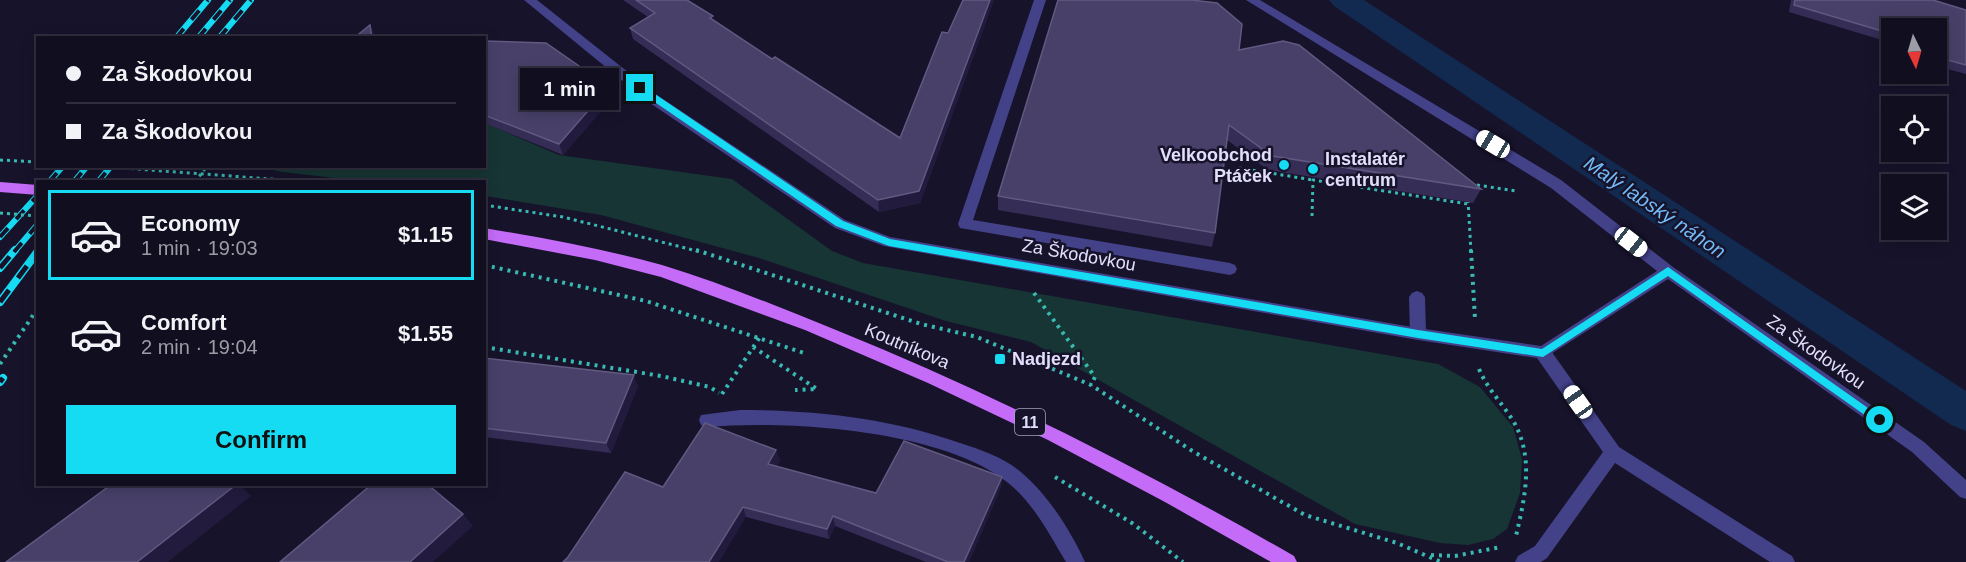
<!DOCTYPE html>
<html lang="en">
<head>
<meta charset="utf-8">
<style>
	body { margin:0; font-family:Helvetica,sans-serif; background:#1e1c2d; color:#f1f3f6; height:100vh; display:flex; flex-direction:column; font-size:22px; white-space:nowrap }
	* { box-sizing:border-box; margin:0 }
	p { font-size:20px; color:#9c9ca5 }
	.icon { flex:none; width:33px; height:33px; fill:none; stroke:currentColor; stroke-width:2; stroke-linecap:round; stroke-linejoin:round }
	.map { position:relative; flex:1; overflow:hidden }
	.side { position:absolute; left:36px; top:180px; width:450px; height:306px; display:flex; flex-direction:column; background:#110e20; border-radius:0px; box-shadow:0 3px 15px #0003,0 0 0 2px #302e3e }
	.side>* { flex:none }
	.top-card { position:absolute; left:36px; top:36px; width:450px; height:132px; border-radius:0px; box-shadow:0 3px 15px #0003,0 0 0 2px #302e3e; display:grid; align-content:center; height:132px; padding:0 30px; background:#110e20 }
	.needle { width:39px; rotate:175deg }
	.fabs { position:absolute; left:1881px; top:18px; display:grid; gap:12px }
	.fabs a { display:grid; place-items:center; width:66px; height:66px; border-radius:0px; background:#110e20; box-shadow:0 3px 15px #0003,0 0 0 2px #302e3e; font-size:30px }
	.end { position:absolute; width:27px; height:27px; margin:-14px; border:8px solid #15dcf3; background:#111; box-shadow:0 0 0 3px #111 }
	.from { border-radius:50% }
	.bubble { position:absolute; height:42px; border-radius:0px; background:#110e20; box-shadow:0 3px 15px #0003,0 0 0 2px #302e3e; font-size:20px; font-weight:600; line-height:42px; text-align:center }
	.car { position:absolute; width:18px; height:36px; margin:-18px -9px; border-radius:8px; box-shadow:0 0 4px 2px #0007; background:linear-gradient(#fff 24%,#345 0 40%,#fff 0 76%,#345 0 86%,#fff 0) }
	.top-card b { display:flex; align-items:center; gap:21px; height:57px; font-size:22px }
	.top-card b+b { border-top:2px solid #302e3e }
	.top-card i { width:15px; height:15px; background:#f1f3f6 }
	ul { padding:10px 0 0; list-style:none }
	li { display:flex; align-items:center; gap:18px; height:90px; margin:0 12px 9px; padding:0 18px; border:3px solid transparent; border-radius:0px }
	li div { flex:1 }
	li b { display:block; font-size:22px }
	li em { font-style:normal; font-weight:600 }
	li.selected { border-color:#15dcf3 }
	li>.icon { width:54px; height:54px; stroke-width:1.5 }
	.action { display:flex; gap:12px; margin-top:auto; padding:12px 30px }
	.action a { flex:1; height:69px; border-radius:0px; background:#15dcf3; color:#111; font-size:24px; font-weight:600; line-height:69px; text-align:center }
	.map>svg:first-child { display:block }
	.green { fill:#163534 }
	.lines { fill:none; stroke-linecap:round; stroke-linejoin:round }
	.canal { fill:#122950; fill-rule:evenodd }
	.path-far1 { stroke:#38b9b1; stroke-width:3; stroke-dasharray:3 4; stroke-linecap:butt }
	.path { stroke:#38b9b1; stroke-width:4; stroke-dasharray:3 5; stroke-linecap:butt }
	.service { fill:#434188; fill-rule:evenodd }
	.minor { fill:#434188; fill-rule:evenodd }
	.primary { fill:#c46cf8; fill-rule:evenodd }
	.rail-far1-casing { stroke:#15dcf3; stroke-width:6 }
	.rail-casing { stroke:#15dcf3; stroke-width:8 }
	.rail-far1 { stroke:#17132b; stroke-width:4; stroke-dasharray:12; stroke-linecap:butt }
	.rail { stroke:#17132b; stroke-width:5; stroke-dasharray:15; stroke-linecap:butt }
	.path-bridge { stroke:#38b9b1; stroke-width:3; stroke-dasharray:3 4; stroke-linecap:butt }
	.wall { fill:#362d57 }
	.shaded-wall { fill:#221b3e }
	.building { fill:#484069; stroke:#605980; stroke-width:1.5 }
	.route { fill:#15dcf3 }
	.poi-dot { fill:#15dcf3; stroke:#17132b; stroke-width:2 }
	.labels { text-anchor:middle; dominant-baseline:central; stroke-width:5; stroke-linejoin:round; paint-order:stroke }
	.shield { fill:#17132b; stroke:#a5a2be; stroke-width:1.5 }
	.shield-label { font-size:16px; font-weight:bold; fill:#e2dffd }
	.poi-label { font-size:18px; font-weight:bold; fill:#e2dffd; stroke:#17132b; text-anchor:start }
	.street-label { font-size:18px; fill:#e2dffd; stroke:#17132b }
	.water-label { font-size:20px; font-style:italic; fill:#72baf8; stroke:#17132b }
</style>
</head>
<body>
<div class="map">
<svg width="1966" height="562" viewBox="0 0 1966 562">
	<rect width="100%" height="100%" fill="#17132b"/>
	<path class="green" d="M485 123 559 155 732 179 832 251 863 263 1438 364 1480 387 1513 427 1522 459 1520 493 1507 529 1493 539 1468 545 1440 543 1355 524 1031 342 946 321 759 258 601 215 485 196 484 182H368L275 171 279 166H484Z"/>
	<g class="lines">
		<path class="canal" d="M1329 0H1364L1966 391V431L1951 425 1334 6Z"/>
		<path class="path-far1" d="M0 160 38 162
			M1239 168 1313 180
			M195 182 207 166
			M1470 184 1516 191
			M1468 200 1471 252
			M484 205 563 217 701 252
			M1312 216 1313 180 1468 204"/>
		<path class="path" d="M696 250 921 324 977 337 1091 385 1194 452 1305 515 1397 543 1441 562
			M1471 250 1475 319
			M484 265 646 301 804 353
			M1034 293 1095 377 1091 385
			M484 347 661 376 710 387 719 393
			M753 347 817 389 795 390
			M0 364 38 308
			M1479 369C1487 388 1501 402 1512 419 1535 456 1525 497 1516 536
			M722 394 760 337
			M1055 477 1132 523 1183 562
			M1431 555 1455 556 1501 547"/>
		<path class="service" d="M1034 0H1046L973 220 1230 263 1235 265 1237 269 1235 273 1230 275 960 228 958 224Z
			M1417 291 1422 293 1425 297 1426 334 1424 338H1412L1410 334 1409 297 1412 293Z
			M1543 347 1549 348 1619 447 1792 556 1795 562H1770L1615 463 1547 558 1541 562H1515L1518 556 1535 546 1603 452 1537 358 1535 353 1537 348Z
			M740 410C815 410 889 418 960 443 982 450 1005 458 1022 473 1048 495 1071 531 1085 562H1066C1049 534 1033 502 1007 482 941 430 789 420 707 427L701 425 699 420 701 415Z"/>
		<path class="minor" d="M524 0H537L657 95 845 220 890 237 1418 328 1541 346 1657 271 1551 188 1246 0H1260L1561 180 1673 267 1924 442 1966 480V499L1960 497 1912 452 1668 279 1543 359 1418 340 884 246 835 228 647 101Z"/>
		<path class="primary" d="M0 182 38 185V195L0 192Z
			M484 228C544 238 604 249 662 265 721 283 779 307 836 330 994 394 1146 471 1294 556L1297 562H1271L1165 502 1048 440 928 383 805 330 661 277 595 260 484 239Z"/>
		<defs>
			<path id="rail-far1" d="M176 38 208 0
				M198 38 230 0
				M219 38 251 0
				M49 182 63 166
				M74 182 87 166
				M98 182 111 166
				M0 237 38 195
				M14 252 38 224"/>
			<path id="rail" d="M0 268 15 250
				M0 302 38 251
				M0 382 3 378"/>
		</defs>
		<use href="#rail-far1" class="rail-far1-casing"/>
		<use href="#rail" class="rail-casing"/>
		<use href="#rail-far1" class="rail-far1"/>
		<use href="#rail" class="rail"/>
		<path class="path-bridge" d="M96 166 311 182
			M0 213 38 216"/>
	</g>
	<path class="wall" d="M623 0H687L714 21 772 59 900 138 948 33 963 0H994L920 203 879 212 633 39 630 28 648 17Z
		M1791 0H1933L1966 10V74L1936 66V28H1892V43L1789 12Z
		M484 41 613 97 563 155 484 123Z
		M1239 50 1481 189 1473 203 1268 170 1227 140 1215 233 1212 247 998 210V196Z
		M484 358 638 386 611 453 484 437Z
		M776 450 780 461 776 466 876 493 1002 477 1001 487 969 562H926L835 526 829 539 746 517 663 487Z"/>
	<path class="shaded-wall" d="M990 0H994L920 203 879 212 878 200Z
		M370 25 375 35 376 38H372Z
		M609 87 613 97 563 155 559 144Z
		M634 375 638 386 611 453 606 443Z
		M776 450 780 461 771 474 768 464Z
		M1002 477 1001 487 969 562H964Z
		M237 484H239L251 496 168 562H137Z
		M743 507 746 517 719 562H709Z
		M463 514 473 526 433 562H410Z
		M833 516 835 526 829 539 827 529Z"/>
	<path class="building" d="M636 0H687L713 16 710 18 772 59 775 57 900 138 942 32 948 33 963 0H990L919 191 878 200 630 28 655 13Z
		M1058 0H1192L1217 3 1242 24 1239 50 1283 41 1299 45 1481 189 1272 156 1229 125 1215 233 998 196Z
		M1795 0H1933L1966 10V65L1936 57V28H1892V34L1794 5Z
		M370 25 372 38H354Z
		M484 41 546 43 609 87 559 144 484 115Z
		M484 358 634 375 606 443 484 428Z
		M705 423 776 450 768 464 876 493 904 441 1002 477 964 562H948L833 516 827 529 743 507 709 562H563L568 557 625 472 663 487Z
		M112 484H237L137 562H6Z
		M372 484H427L463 514 410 562H280Z"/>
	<path class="route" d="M637 86H643L843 221 890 239 1418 330 1542 349 1668 267 1885 420 1880 425 1876 423 1668 276 1543 357 1418 338 889 246 836 226 637 90Z"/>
	<g class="poi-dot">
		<circle cx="1284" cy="165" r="6"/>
		<circle cx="1313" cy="169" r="6"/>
		<rect x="994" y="353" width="12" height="12" rx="3"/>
	</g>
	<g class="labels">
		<rect class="shield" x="1015" y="409" width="30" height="26" rx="4.5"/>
		<g class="shield-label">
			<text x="1030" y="422">11</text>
		</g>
		<g class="poi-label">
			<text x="1272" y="155" text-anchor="end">Velkoobchod<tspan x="1272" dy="21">Ptáček</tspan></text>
			<text x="1325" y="159">Instalatér<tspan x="1325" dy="21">centrum</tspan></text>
			<text x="1012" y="359">Nadjezd</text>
		</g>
		<g class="street-label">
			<text transform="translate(1079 255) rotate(10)">Za Škodovkou</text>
			<text transform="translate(907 346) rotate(23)">Koutníkova</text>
			<text transform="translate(1816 352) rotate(35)">Za Škodovkou</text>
		</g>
		<g class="water-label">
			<text transform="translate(1655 207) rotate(34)">Malý labský náhon</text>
		</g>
	</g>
</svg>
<div class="fabs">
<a><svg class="needle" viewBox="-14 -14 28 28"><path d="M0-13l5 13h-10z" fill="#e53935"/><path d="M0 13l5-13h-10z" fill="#9c9ca5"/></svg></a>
<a><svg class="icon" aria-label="locate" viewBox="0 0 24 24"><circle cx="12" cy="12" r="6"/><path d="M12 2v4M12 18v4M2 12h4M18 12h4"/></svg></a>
<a><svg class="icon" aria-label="layers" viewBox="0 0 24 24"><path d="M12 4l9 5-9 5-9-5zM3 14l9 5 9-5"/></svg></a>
</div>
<i class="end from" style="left:1880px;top:420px"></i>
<i class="end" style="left:640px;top:88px"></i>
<div class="bubble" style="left:520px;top:68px;width:99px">1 min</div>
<i class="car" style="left:1493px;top:144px;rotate:301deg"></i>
<i class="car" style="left:1631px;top:242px;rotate:128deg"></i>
<i class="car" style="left:1578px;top:402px;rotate:325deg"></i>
<div class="top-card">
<b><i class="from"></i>Za Škodovkou</b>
<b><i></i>Za Škodovkou</b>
</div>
<section class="side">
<ul>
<li class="selected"><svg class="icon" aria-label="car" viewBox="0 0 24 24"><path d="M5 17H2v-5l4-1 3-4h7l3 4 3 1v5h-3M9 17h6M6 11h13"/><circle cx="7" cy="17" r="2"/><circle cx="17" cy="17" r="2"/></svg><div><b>Economy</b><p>1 min · 19:03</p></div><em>$1.15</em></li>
<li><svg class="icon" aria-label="car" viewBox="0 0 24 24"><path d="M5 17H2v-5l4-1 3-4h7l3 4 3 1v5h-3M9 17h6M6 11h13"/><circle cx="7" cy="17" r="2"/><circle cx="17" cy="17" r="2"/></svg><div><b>Comfort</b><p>2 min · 19:04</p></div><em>$1.55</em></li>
</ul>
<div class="action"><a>Confirm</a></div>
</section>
</div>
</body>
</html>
